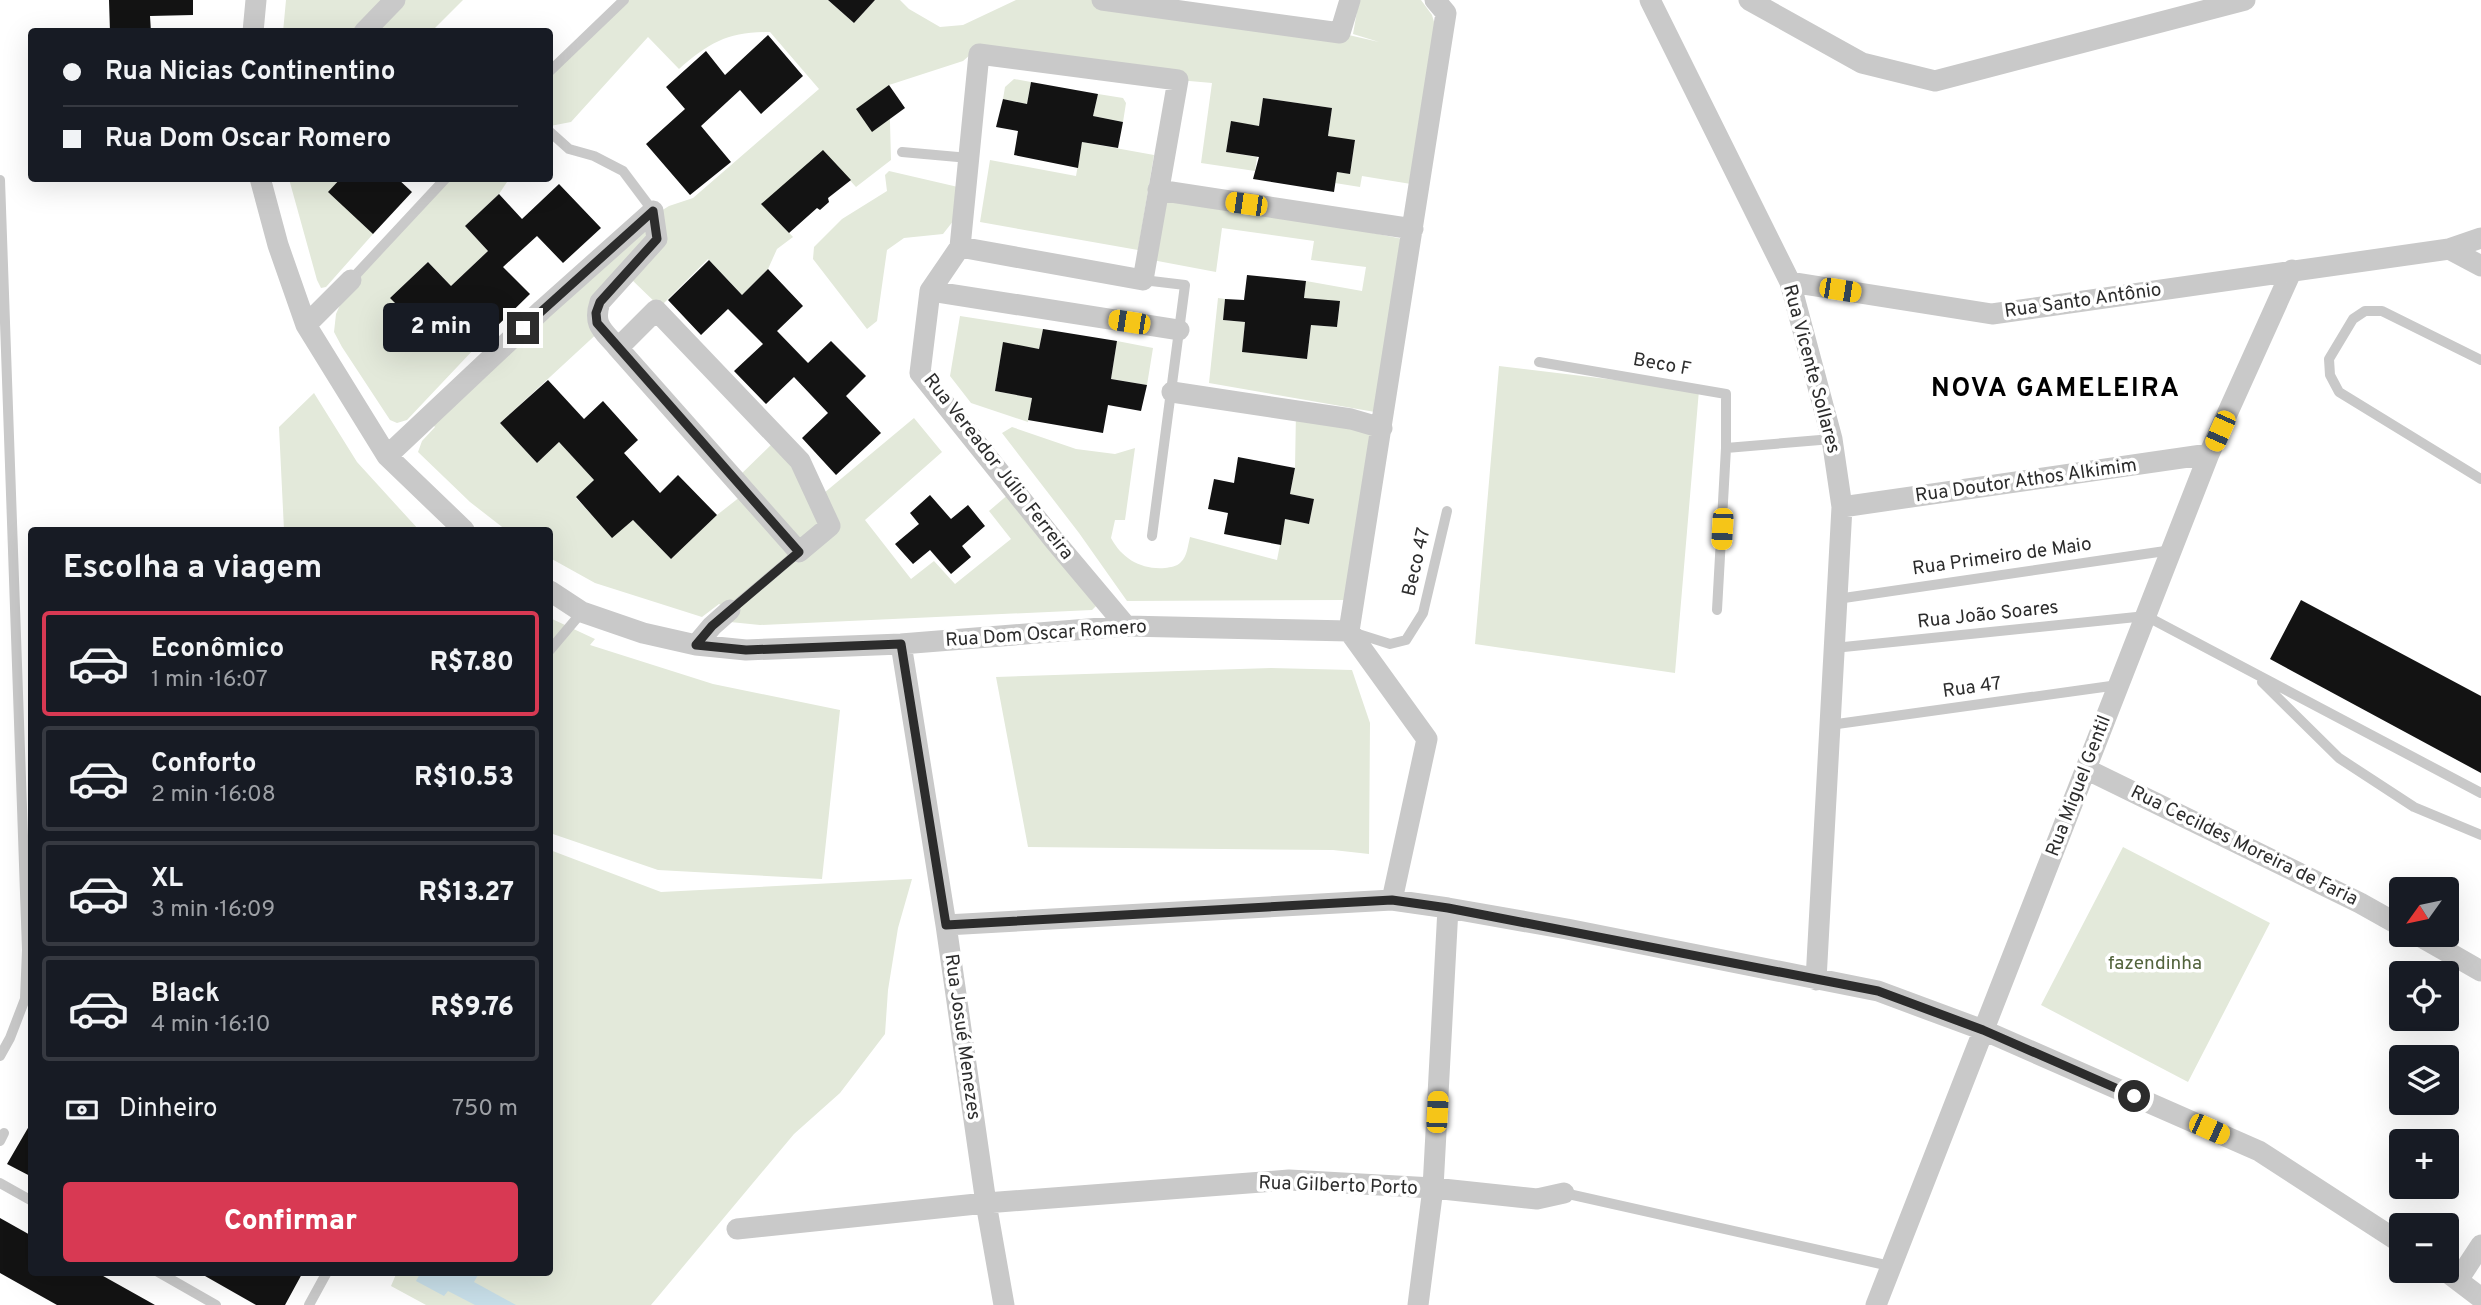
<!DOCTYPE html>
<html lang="pt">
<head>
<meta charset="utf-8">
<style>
	body { margin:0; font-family:Overpass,sans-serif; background:#242831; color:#f1f3f6; height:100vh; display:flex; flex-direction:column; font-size:26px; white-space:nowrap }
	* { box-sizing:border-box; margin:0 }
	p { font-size:23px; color:#9ea1a6 }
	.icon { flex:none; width:38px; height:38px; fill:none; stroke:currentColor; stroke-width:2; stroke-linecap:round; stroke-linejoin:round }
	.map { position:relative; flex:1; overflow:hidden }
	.side { position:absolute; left:28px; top:527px; width:525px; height:749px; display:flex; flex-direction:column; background:#171b24; border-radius:7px; box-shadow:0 7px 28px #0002 }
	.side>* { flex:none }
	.banner { position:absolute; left:28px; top:28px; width:525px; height:154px; border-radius:7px; box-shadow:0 7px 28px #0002; display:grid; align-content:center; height:154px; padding:0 35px; background:#171b24 }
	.needle { width:46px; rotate:237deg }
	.tools { position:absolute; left:2389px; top:877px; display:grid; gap:14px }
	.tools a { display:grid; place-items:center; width:70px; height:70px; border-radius:7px; background:#171b24; box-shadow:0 7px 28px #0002; font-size:35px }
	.end { position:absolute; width:32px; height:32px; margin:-16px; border:9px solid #2c2c2c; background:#fff; box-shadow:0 0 0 4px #fff }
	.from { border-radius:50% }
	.bubble { position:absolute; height:49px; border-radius:7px; background:#171b24; box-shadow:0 7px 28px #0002; font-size:23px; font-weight:800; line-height:49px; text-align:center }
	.car { position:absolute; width:21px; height:42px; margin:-21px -10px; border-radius:9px; box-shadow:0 0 5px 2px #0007; background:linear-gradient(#f5c518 24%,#345 0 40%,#f5c518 0 76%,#345 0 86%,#f5c518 0) }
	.banner b { display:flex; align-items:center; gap:24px; height:66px; font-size:26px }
	.banner b+b { border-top:2px solid #363941 }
	.banner i { width:18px; height:18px; background:#f1f3f6 }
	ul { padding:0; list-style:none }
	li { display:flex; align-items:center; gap:21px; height:105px; margin:0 14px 10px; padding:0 21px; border:4px solid #363941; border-radius:7px }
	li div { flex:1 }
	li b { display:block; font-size:26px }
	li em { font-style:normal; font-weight:800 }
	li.selected { border-color:#d83953 }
	li>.icon { width:63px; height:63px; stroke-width:1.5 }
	h2 { padding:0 35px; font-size:32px; line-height:84px }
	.pay { display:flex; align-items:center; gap:18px; height:77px; padding:0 35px; font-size:26px }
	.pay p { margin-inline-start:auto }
	.cta { display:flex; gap:14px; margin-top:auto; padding:14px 35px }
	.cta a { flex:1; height:80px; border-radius:7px; background:#d83953; color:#fff; font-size:28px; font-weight:800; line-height:80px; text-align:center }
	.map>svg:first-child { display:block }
	.green { fill:#e3e9da }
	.water { fill:#c7dee8 }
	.building { fill:#131313 }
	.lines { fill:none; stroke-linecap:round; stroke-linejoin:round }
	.lane { stroke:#c9c9c9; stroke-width:10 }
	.street { stroke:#c9c9c9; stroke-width:21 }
	.route { stroke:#2c2c2c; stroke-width:9 }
	.labels { text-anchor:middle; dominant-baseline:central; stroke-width:7; stroke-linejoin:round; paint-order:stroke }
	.street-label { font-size:19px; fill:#2c2c2c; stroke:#fff }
	.park-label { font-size:19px; fill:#53643d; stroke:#fff }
	.district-label { font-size:26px; font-weight:bold; letter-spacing:2px; fill:#000; stroke:#fff }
</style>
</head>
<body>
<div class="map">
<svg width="2481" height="1305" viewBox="0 0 2481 1305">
	<rect width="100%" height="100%" fill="#fff"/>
	<path class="green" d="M286 0H463L432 31 283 32Z
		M625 0H828L854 23 875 0H900L909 9 940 27 963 25 1016 0H1102L1340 33 1379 42 1353 34 1359 0H1421L1432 15 1435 25 1411 184 1362 176 1360 187 1335 183 1337 172 1350 173 1355 141 1328 136 1332 108 1264 98 1259 126 1231 122 1226 152 1257 157 1255 171 1201 163 1212 83 1178 80 977 49 963 61 889 85 891 160 856 187 823 151 762 204 793 237 777 249 768 269 742 295 708 259 660 307 630 278 600 302 602 329 500 423 537 463 559 442 594 480 576 498 612 537 633 520 671 559 717 515 745 493 735 480 778 438 818 498 914 418 942 452 865 520 911 579 934 561 955 584 1011 539 989 511 1010 493 1098 604 1092 610 760 625 730 622V610L719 604 702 617 595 583 550 558V530H506L470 502 418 452 422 441 435 427 426 417 656 214 669 206 693 198 819 89 770 32C728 32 710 42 679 69L648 37 571 122 550 126V71Z
		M1014 79 1031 82 1027 104 1003 99 1005 87Z
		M1098 94 1123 98 1126 103 1123 122 1093 116Z
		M1082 142 1154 155 1138 250 980 222 990 160 1076 176Z
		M889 171 958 187 961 211 943 234 904 238 887 250 877 321 867 329 813 259 814 247 842 219 887 191 885 175Z
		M289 179H341L329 192 373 234 326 287 321 288 317 280Z
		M446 179H509L499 194 465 226 488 251 451 286 428 262 390 298 437 344 473 309 492 330 407 420 397 423 390 420 342 347 334 332 336 314 351 280Z
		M1158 190 1403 239 1375 412 1209 383 1218 298 1225 299 1223 320 1245 322 1242 352 1307 359 1311 325 1337 327 1340 302 1304 298 1306 281 1362 291 1366 267 1311 260 1314 241 1222 228 1216 272 1147 259Z
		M960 316 1043 329 1039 349 1003 343 995 391 1032 398 1028 422 971 403 950 376Z
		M1117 341 1153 348 1147 385 1111 379Z
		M1499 366 1699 390 1675 673 1475 644Z
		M314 393 357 462 419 530H284L279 427Z
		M1296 411 1373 429 1345 600 1127 601 1079 533 1002 433 1012 427 1076 449 1115 454 1135 448 1125 520H1115L1111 538C1122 559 1142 570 1165 568 1171 567 1176 567 1181 562 1187 557 1188 545 1190 537L1277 560 1285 519 1309 524 1314 499 1290 494 1295 468Z
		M550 618 595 639 590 645 713 684 840 710 822 879 658 870 550 833Z
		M1271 668 1352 670 1370 723 1369 854 1333 850 1028 847 996 677Z
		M2123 847 2270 923 2188 1082 2041 1005Z
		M550 850 661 892 912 879 898 928 888 990 885 1034 840 1093 794 1134 651 1305H426L391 1286 397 1272H550Z"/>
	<path class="water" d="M421 1272H477L479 1273 474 1282 516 1305H475L448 1291 444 1296 416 1281Z"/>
	<path class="building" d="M109 0H193V15L150 16 151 32H110Z
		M828 0H875L854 23Z
		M768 35 803 76 761 114 740 90 701 126 731 162 690 195 646 144 685 109 666 87 706 51 725 75Z
		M1031 82 1098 94 1093 116 1123 122 1118 148 1082 142 1078 168 1014 155 1018 131 996 127 1003 99 1027 104Z
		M889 85 905 108 872 132 856 109Z
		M1263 98 1332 108 1328 136 1355 140 1350 174 1337 172 1334 192 1253 179 1259 157 1226 152 1231 121 1259 126Z
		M823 150 851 180 828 198 829 202 820 210 817 208 789 233 761 204Z
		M341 178H397L412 192 373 234 328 192Z
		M559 184 601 228 563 263 537 236 503 267 530 294 493 330 473 309 437 345 390 298 428 262 451 286 488 251 465 226 499 194 522 219Z
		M709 260 742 295 768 269 803 306 777 331 808 363 831 341 866 376 846 396 881 433 836 475 802 438 828 413 794 377 766 404 734 371 763 344 728 309 701 335 668 300Z
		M1247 275 1306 281 1304 298 1340 301 1337 327 1311 325 1307 359 1242 352 1245 322 1223 320 1225 299 1244 300Z
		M1043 329 1117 341 1111 379 1147 385 1141 411 1108 405 1103 433 1028 420 1032 398 995 391 1003 342 1039 349Z
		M548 380 584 419 603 401 638 440 624 453 660 493 678 475 717 515 671 559 633 520 612 538 576 497 594 480 559 442 537 463 500 423Z
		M1238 457 1295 468 1290 494 1314 499 1309 524 1285 519 1281 545 1224 534 1228 513 1208 509 1214 479 1234 483Z
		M930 495 951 519 968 505 985 526 962 546 971 557 951 574 930 550 913 564 895 544 919 524 910 513Z
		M2301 600 2481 696V773L2270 659Z
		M32 1121V1177L7 1164Z
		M0 1218 32 1236V1272H96L155 1305H57L0 1273Z
		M198 1272H303L285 1305H256Z"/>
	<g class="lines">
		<path class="lane" d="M550 71 624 0
			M550 132 569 149 594 156 623 171 653 211
			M902 152 969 158
			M0 180 27 950 25 999 10 1038 0 1056
			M351 280 446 178
			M1143 280 1185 285 1152 536
			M2481 360 2382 311H2365L2353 319 2329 359 2330 375 2339 392 2481 479
			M1539 362 1726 394V448L1832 439
			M1837 599 2172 550
			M730 610 799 552
			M1717 610 1726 448
			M1355 633 1390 644 1406 640 1423 613 1447 511
			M1834 648 2146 616 2481 793
			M550 650 582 612
			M2262 682 2339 758 2414 807 2481 835
			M1830 725 2118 685
			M0 1141 4 1133
			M0 1183 32 1201
			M1564 1193 1890 1266
			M158 1272 216 1305
			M309 1305 327 1272"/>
		<path class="street" d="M1102 0 1340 33 1350 0
			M1650 0 1790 282 1832 439 1842 507 1816 980
			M1749 0 1862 63 1935 81 2245 0
			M253 32 256 0
			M364 32 395 0
			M260 178 278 245 306 325 387 456 464 530
			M1158 190 1413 229
			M960 247 979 54 1178 80 1143 280 960 247 930 291 920 373 1053 539 1126 626
			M2449 249 2481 266
			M1790 282 1992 314 2449 249 2481 238
			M930 291 1179 330
			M306 325 351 280
			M1172 392 1351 419 1382 428
			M387 456 542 310 653 211 657 239 600 302C592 326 604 331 618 348L799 552 830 526 800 461 656 310 618 348
			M1842 507 2209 454
			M550 591 582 612 643 633 696 645 746 650 901 644 1126 626 1349 631
			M1349 631 1446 13 1435 0
			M1349 631 1427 739 1392 900
			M901 644 946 925 986 1203 1004 1305
			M696 645 712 626 730 610
			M2086 769 2360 903 2401 926
			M946 925 1392 900 1448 908 1567 929 1878 991 1983 1030 2259 1151 2401 1243
			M2416 934 2481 971
			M737 1229 986 1203 1289 1180 1433 1188 1537 1199 1564 1193
			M2444 1270 2481 1298
			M2458 1280 2481 1245
			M1418 1305 1433 1188 1448 908
			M1876 1305 2209 454 2292 270"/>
	</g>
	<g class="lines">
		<path class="route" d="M523 328 653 211 657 239 600 302 596 313 597 323 799 552 712 626 696 645 746 650 901 644 946 925 1392 900 1448 908 1878 991 1983 1030 2134 1096"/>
	</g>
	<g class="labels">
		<g class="street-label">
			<text transform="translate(2083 301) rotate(-8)">Rua Santo Antônio</text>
			<text transform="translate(1662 365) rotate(10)">Beco F</text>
			<text transform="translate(1811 369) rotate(75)">Rua Vicente Sollares</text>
			<text transform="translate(998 467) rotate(52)">Rua Vereador Júlio Ferreira</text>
			<text transform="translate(2026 481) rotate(-8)">Rua Doutor Athos Alkimim</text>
			<text transform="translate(2002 557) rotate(-8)">Rua Primeiro de Maio</text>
			<text transform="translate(1417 562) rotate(-77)">Beco 47</text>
			<text transform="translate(1988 615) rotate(-6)">Rua João Soares</text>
			<text transform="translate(1046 634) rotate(-4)">Rua Dom Oscar Romero</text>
			<text transform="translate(1972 688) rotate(-8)">Rua 47</text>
			<text transform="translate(2079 786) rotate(-69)">Rua Miguel Gentil</text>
			<text transform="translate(2244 846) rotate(26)">Rua Cecildes Moreira de Faria</text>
			<text transform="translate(962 1037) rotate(82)">Rua Josué Menezes</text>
			<text transform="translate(1338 1186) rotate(2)">Rua Gilberto Porto</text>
		</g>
		<g class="park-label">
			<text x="2155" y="964">fazendinha</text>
		</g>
		<g class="district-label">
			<text x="2056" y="389">NOVA GAMELEIRA</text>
		</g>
	</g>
</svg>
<div class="tools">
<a><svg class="needle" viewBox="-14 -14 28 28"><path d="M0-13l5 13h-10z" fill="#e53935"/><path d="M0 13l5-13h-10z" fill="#9ea1a6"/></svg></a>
<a><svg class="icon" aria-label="locate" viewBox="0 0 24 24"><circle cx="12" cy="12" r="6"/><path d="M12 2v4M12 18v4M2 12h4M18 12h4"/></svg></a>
<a><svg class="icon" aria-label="layers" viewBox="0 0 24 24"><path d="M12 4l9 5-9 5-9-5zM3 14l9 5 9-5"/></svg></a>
<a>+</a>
<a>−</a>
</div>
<i class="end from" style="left:2134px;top:1096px"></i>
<i class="end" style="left:523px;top:328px"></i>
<div class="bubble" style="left:383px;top:303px;width:116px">2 min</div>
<i class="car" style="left:1246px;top:204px;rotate:278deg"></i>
<i class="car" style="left:1840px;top:290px;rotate:99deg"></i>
<i class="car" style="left:1129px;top:322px;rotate:279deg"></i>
<i class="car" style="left:2220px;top:431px;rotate:204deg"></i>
<i class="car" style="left:1722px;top:529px;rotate:183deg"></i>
<i class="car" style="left:1437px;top:1112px;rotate:3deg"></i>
<i class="car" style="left:2209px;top:1129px;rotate:114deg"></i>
<div class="banner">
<b><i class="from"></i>Rua Nicias Continentino</b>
<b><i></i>Rua Dom Oscar Romero</b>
</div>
<section class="side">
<h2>Escolha a viagem</h2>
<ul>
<li class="selected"><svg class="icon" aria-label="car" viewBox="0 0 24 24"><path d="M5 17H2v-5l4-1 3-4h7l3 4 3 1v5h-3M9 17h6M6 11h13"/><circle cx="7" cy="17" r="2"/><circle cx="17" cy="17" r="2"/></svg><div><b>Econômico</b><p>1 min · 16:07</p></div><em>R$7.80</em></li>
<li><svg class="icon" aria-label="car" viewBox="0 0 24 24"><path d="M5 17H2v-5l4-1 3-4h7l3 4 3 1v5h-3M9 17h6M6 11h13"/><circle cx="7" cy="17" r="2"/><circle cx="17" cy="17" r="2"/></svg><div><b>Conforto</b><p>2 min · 16:08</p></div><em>R$10.53</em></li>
<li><svg class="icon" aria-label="car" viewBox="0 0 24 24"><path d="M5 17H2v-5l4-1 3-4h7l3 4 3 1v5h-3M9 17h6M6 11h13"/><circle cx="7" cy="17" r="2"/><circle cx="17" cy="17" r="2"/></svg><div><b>XL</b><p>3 min · 16:09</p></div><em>R$13.27</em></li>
<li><svg class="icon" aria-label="car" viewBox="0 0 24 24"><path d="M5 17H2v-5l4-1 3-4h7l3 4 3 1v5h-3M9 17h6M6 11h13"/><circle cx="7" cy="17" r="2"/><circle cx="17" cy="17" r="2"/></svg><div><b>Black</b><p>4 min · 16:10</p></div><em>R$9.76</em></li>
</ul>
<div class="pay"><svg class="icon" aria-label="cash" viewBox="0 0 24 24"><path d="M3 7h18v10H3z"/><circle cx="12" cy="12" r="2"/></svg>Dinheiro<p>750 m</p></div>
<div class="cta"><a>Confirmar</a></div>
</section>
</div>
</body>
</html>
